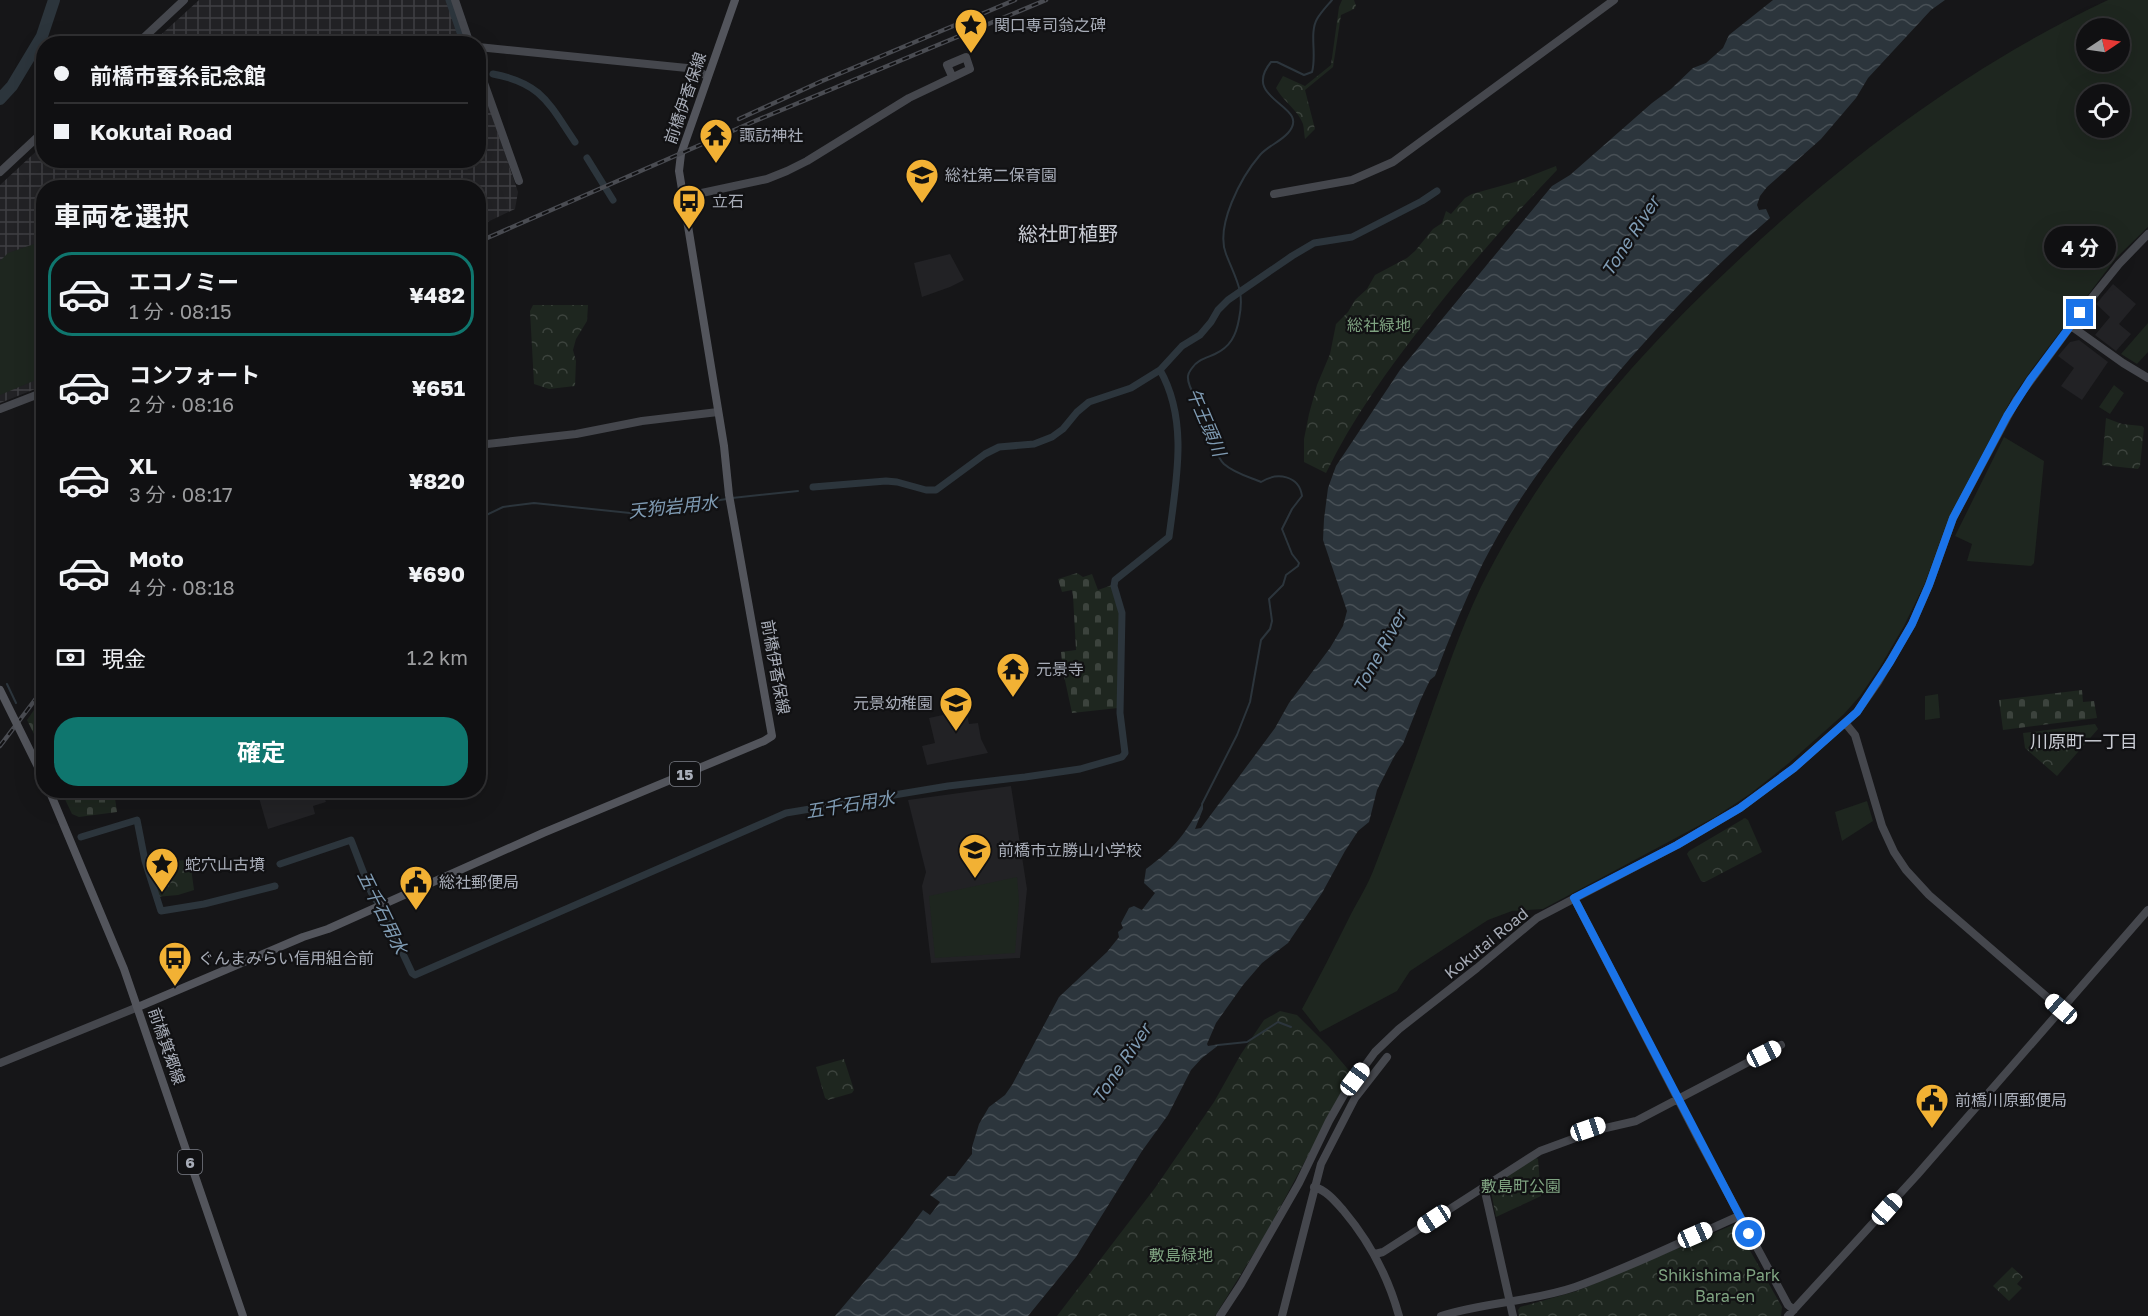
<!DOCTYPE html>
<html lang="ja">
<head>
<meta charset="utf-8">
<style>
	body { margin:0; font-family:"Golos Text","Noto Sans JP",sans-serif; background:#19191b; color:#f1f3f6; height:100vh; display:flex; flex-direction:column; font-size:22px; white-space:nowrap }
	* { box-sizing:border-box; margin:0 }
	p { font-size:20px; color:#9c9d9f }
	.icon { flex:none; width:33px; height:33px; fill:none; stroke:currentColor; stroke-width:2; stroke-linecap:round; stroke-linejoin:round }
	.map { position:relative; flex:1; overflow:hidden }
	.details { position:absolute; left:36px; top:180px; width:450px; height:618px; display:flex; flex-direction:column; background:#101012; border-radius:24px; box-shadow:0 6px 24px #0002,0 0 0 2px #303032 }
	.details>* { flex:none }
	.banner { position:absolute; left:36px; top:36px; width:450px; height:132px; border-radius:24px; box-shadow:0 6px 24px #0002,0 0 0 2px #303032; display:grid; align-content:center; height:132px; padding:0 18px; background:#101012 }
	.needle { width:39px; rotate:77deg }
	.controls { position:absolute; left:2076px; top:18px; display:grid; gap:12px }
	.controls a { display:grid; place-items:center; width:54px; height:54px; border-radius:50%; background:#101012; box-shadow:0 6px 24px #0002,0 0 0 2px #303032; font-size:30px }
	.end { position:absolute; width:27px; height:27px; margin:-14px; border:8px solid #1a73e8; background:#fff; box-shadow:0 0 0 3px #fff }
	.from { border-radius:50% }
	.bubble { position:absolute; height:42px; border-radius:21px; background:#101012; box-shadow:0 6px 24px #0002,0 0 0 2px #303032; font-size:20px; font-weight:700; line-height:42px; text-align:center }
	.car { position:absolute; width:18px; height:36px; margin:-18px -9px; border-radius:8px; box-shadow:0 0 4px 2px #0007; background:linear-gradient(#fff 24%,#345 0 40%,#fff 0 76%,#345 0 86%,#fff 0) }
	.banner b { display:flex; align-items:center; gap:21px; height:57px; font-size:22px }
	.banner b+b { border-top:2px solid #303032 }
	.banner i { width:15px; height:15px; background:#f1f3f6 }
	ul { padding:0; list-style:none }
	li { display:flex; align-items:center; gap:18px; height:84px; margin:0 12px 9px; padding:0 6px; border:3px solid transparent; border-radius:24px }
	li div { flex:1 }
	li b { display:block; font-size:22px }
	li em { font-style:normal; font-weight:700 }
	li.active { border-color:#0f766e }
	li>.icon { width:54px; height:54px; stroke-width:1.5 }
	h2 { padding:0 18px; font-size:27px; line-height:72px }
	.pay { display:flex; align-items:center; gap:15px; height:66px; padding:0 18px; font-size:22px }
	.pay p { margin-inline-start:auto }
	.primary-button { display:flex; gap:12px; margin-top:auto; padding:12px 18px }
	.primary-button a { flex:1; height:69px; border-radius:24px; background:#0f766e; color:#fff; font-size:24px; font-weight:700; line-height:69px; text-align:center }
	.map>svg:first-child { display:block }
	.built { fill:#222225 }
	.industrial { fill:url(#industrial-grid) }
	.green { fill:#1e261f; fill-rule:evenodd }
	.forest { fill:url(#forest-crowns) }
	.cemetery { fill:url(#cemetery-stones) }
	.water { fill:url(#water-waves) }
	.lines { fill:none; stroke-linecap:round; stroke-linejoin:round }
	.stream { stroke:#2c353c; stroke-width:2 }
	.canal { stroke:#2c353c; stroke-width:7 }
	.river { stroke:#2c353c; stroke-width:12 }
	.secondary { stroke:#45474d; stroke-width:8 }
	.primary { stroke:#53555c; stroke-width:8 }
	.rail-casing { stroke:#4a4c52; stroke-width:4.5 }
	.rail { stroke:#111113; stroke-width:2; stroke-dasharray:7; stroke-linecap:butt }
	.primary-bridge { stroke:#53555c; stroke-width:8 }
	.route { stroke:#1a73e8; stroke-width:8 }
	.labels { text-anchor:middle; dominant-baseline:central; stroke-width:4.5; stroke-linejoin:round; paint-order:stroke }
	.shield { fill:#111113; stroke:#7b7e86; stroke-width:1.5 }
	.shield-label { font-size:15px; font-weight:bold; fill:#a8adb8 }
	.poi-label { font-size:16px; fill:#a8adb8; stroke:#111113; text-anchor:start }
	.street-label { font-size:16px; fill:#a8adb8; stroke:#111113 }
	.park-label { font-size:16px; fill:#7fa381; stroke:#111113 }
	.water-label { font-size:18px; font-style:italic; fill:#7f9bb3; stroke:#111113 }
	.neighbourhood-label { font-size:18px; fill:#c9ccd4; stroke:#111113 }
	.quarter-label { font-size:20px; fill:#c9ccd4; stroke:#111113 }
</style>
</head>
<body>
<div class="map">
<svg width="2148" height="1316" viewBox="0 0 2148 1316">
	<defs>
		<pattern id="industrial-grid" width="8" height="8" patternUnits="userSpaceOnUse" patternTransform="scale(1.5)"><rect width="8" height="8" fill="#222225"/><path d="M0 4h8M4 0v8" fill="none" stroke="#3f3f43"/></pattern>
		<pattern id="forest-crowns" width="20" height="18" patternUnits="userSpaceOnUse" patternTransform="scale(1.5)"><rect width="20" height="18" fill="#1e261f"/><path d="M2 6a3 3 0 1 1 6 0M12 15a3 3 0 1 1 6 0" fill="none" stroke="#3c433d"/></pattern>
		<pattern id="cemetery-stones" width="16" height="16" patternUnits="userSpaceOnUse" patternTransform="scale(1.5)"><rect width="16" height="16" fill="#1e261f"/><path d="M2 7V4a2 2 0 0 1 4 0v3zM10 15v-3a2 2 0 0 1 4 0v3z" fill="#3c433d"/></pattern>
		<pattern id="water-waves" width="16" height="10" patternUnits="userSpaceOnUse" patternTransform="scale(1.5)"><rect width="16" height="10" fill="#2c353c"/><path d="M0 5q4-4 8 0t8 0" fill="none" stroke="#485056"/></pattern>
	</defs>
	<rect width="100%" height="100%" fill="#161618"/>
	<path class="built" d="M950 254 964 280 950 287 922 297 914 263Z
		M2113 284 2136 304 2119 324 2131 334 2116 351 2095 335 2110 317 2096 304Z
		M2079 340 2108 362 2082 400 2061 386 2074 368 2058 356 2070 342Z
		M966 710 969 724 978 723 981 739 988 753 927 765 922 746 935 743 929 718Z
		M1011 786 1027 889 1020 958 931 963 922 886 926 872 908 800Z
		M257 791H325L323 792 326 802 313 806 315 814 268 829Z"/>
	<path class="industrial" d="M199 0H448L463 43H152Z
		M479 78 518 192 515 209 479 226 478 188H44L43 386 0 403V185L43 145 44 160H478Z"/>
	<path class="green" d="M2108 0H2148V227L2116 258 2032 369 2012 398 1948 520 1925 583 1904 626 1880 667 1860 696 1844 714 1789 763 1750 794 1715 817 1543 909 1512 911 1488 920 1410 971 1397 991 1320 1032 1302 1009C1319 978 1335 946 1351 914 1359 899 1369 883 1375 866 1396 812 1416 758 1435 703 1451 659 1466 615 1488 573 1548 458 1634 358 1728 270 1841 162 1966 67 2108 0ZM2086 28H2120V62H2086ZM2086 94H2120V128H2086Z
		M43 241V377L0 395V261L8 253Z
		M2148 323V352L2137 364 2121 354Z
		M2114 385 2124 393 2110 414 2099 407Z
		M2004 437 2044 461 2034 563 2031 566 1967 561 1972 544 1955 536Z
		M1938 694 1940 718 1925 720V696Z
		M1867 801 1873 821 1842 841 1835 812Z
		M1017 877 1019 901 1015 953 935 958 929 896Z"/>
	<path class="forest" d="M1342 0H1354L1356 6 1354 9 1341 15 1333 67 1305 90 1315 129 1305 139C1304 134 1304 128 1303 124 1298 110 1283 101 1276 88L1283 76 1305 86 1331 65 1339 7Z
		M1556 166 1557 170C1511 218 1467 268 1426 321 1389 368 1352 419 1326 473L1304 462V439L1309 414 1317 385 1330 354 1336 324 1348 312 1355 300 1367 289 1375 275 1407 258 1415 251 1433 229 1442 223 1446 211 1451 214 1465 198 1472 194 1515 182Z
		M533 305H588L587 321 576 339 573 350 576 361 575 386 549 389 534 384 530 311Z
		M2106 418 2122 424 2142 426 2144 428 2140 466 2138 469 2102 465Z
		M2095 724 2098 729 2057 776 2025 748 2023 733Z
		M1745 818 1748 820 1762 852 1705 882 1701 881 1687 854 1689 851Z
		M190 860 194 890 178 895 156 897 153 879V867L169 861Z
		M1280 1011 1297 1015 1329 1047 1352 1074 1264 1237 1215 1316H1057L1155 1188 1214 1102 1241 1054 1264 1020Z
		M844 1059 854 1090 852 1093 828 1100 825 1098 816 1067Z
		M1535 1157 1538 1159 1541 1196 1496 1217 1490 1186Z
		M1735 1224 1782 1307 1781 1316H1519L1518 1310 1520 1307 1577 1291Z
		M2012 1267 2023 1277 2017 1284 2022 1288 2009 1301 1993 1286Z"/>
	<path class="cemetery" d="M1077 573 1083 577 1092 574 1098 590 1112 585 1121 614 1118 708 1072 713 1063 671 1061 652 1076 650 1073 596 1072 590 1062 592 1058 579Z
		M2082 690 2083 702 2094 701 2097 718 2003 730 1999 700Z
		M43 697V752L27 720Z
		M61 791H114L117 812 79 817 72 814Z"/>
	<path class="water" d="M1773 0H1945L1931 10 1868 78 1856 98 1821 139 1767 187 1760 196 1757 205 1759 210 1766 209 1770 218C1710 270 1656 327 1605 388 1559 442 1516 499 1483 563 1465 600 1449 638 1435 676L1430 680 1420 701 1403 744 1395 755 1377 790 1369 822 1358 831 1345 851 1322 893 1288 943 1262 963 1243 985 1216 1023 1207 1044 1208 1046 1220 1044 1202 1058 1191 1070 1168 1115 1142 1151 1076 1257 1028 1316H835L905 1234 923 1210 930 1215 940 1202 930 1195 948 1176H955L972 1154V1147L979 1124 989 1107 1005 1095 1012 1085 1059 997 1107 952 1119 937 1118 932 1123 928 1121 923 1129 908 1134 906 1142 910 1155 893 1144 883 1146 869C1176 847 1185 834 1203 802V809L1195 829 1201 828 1275 728 1289 703 1330 648 1343 626 1347 611 1323 540 1324 519 1328 488 1336 466 1400 370 1552 186 1570 175 1652 103 1671 89 1693 68 1706 63 1723 48 1729 35Z"/>
	<g class="lines">
		<path class="stream" d="M732 498 798 491
			M478 519 503 507 534 503 630 513 727 499
			M7 684 16 703
			M1202 804 1237 735 1250 702 1261 640 1270 629 1272 621 1269 599 1283 585 1286 575 1298 566 1299 563 1292 554 1282 529 1292 509 1302 496C1299 475 1277 472 1261 482 1249 477 1234 473 1224 464 1212 452 1207 418 1198 401 1194 394 1187 385 1188 376 1188 373 1190 371 1192 368 1197 360 1206 358 1215 354 1230 347 1236 336 1239 319 1245 291 1236 280 1226 254 1215 226 1241 177 1260 155 1268 146 1280 142 1288 133 1313 105 1239 101 1271 62H1277L1304 75 1312 72C1317 55 1309 33 1317 19 1321 12 1327 6 1332 0
			M1218 1045 1247 1042 1278 1022 1291 1027"/>
		<path class="canal" d="M449 0 464 44
			M493 74C542 83 549 104 575 142
			M587 158 613 200
			M813 487 886 481 897 482 926 490H936L985 454 999 447 1034 444 1052 437 1063 429 1077 412 1089 402 1131 388 1160 370 1182 346 1200 335 1211 322 1218 310 1228 300 1292 256 1314 243 1352 237 1422 201 1437 191
			M81 837 137 820 145 861 161 911 204 904 275 886
			M280 864 351 840 371 892 382 909 412 973 415 975 786 813 948 786 1025 777 1080 769 1122 757 1125 753 1120 713 1122 613 1114 586 1115 580 1169 537C1176 482 1189 421 1160 370"/>
		<path class="river" d="M0 99 12 86 42 36 54 0"/>
		<path class="secondary" d="M455 0 470 44
			M137 44 184 0
			M478 47 687 68 708 76
			M478 66 519 181
			M0 172 44 131
			M1274 194 1352 180 1393 162 1614 0
			M683 197 767 179 787 171 807 161 909 98 970 69 966 57 947 65 952 76
			M2071 326 2123 363 2148 378
			M0 409 44 392
			M478 445 576 434 642 421 718 412
			M1846 724 1855 735 1882 826 1894 852 1906 870 1929 895 2061 1009
			M1574 898 1699 1140 1788 1305 1794 1310
			M0 1063 138 1007
			M1314 1187C1326 1190 1335 1201 1343 1210 1370 1242 1388 1276 1399 1316
			M1484 1187 1513 1316
			M1375 1254 1383 1252 1540 1151 1597 1130 1636 1121 1781 1045
			M1220 1316 1241 1284 1299 1183 1329 1121 1345 1093 1375 1052 1399 1029 1477 968 1537 918 1677 845 1740 808 1794 768 1857 712 1878 682 1912 624 1929 585 1953 518 2017 399 2090 300 2119 264 2148 234
			M1282 1316 1321 1164 1355 1098 1387 1057
			M1441 1316C1485 1302 1531 1302 1575 1287 1631 1267 1685 1240 1739 1216
			M1788 1316 1917 1175 2148 910"/>
		<path class="primary" d="M49 790 124 969 243 1316
			M138 1007 303 937 328 929 543 833 764 741 772 736 729 495 724 446 679 171 681 154 735 0"/>
		<defs>
			<path id="rail" d="M739 119 822 81 1015 0
				M478 242 755 121 1046 0
				M0 746 44 688"/>
		</defs>
		<use href="#rail" class="rail-casing"/>
		<use href="#rail" class="rail"/>
		<path class="primary-bridge" d="M0 690 44 779"/>
	</g>
	<g class="lines">
		<path class="route" d="M1749 1234 1574 898 1677 845 1740 808 1794 768 1857 712 1890 662 1912 624 1929 585 1953 518 2007 416 2030 380 2080 313"/>
	</g>
	<defs>
		<symbol id="sight-pin" viewBox="-11 -11 22 30"><path d="M0 17L-7.5 6A9.5 9.5 0 1 1 7.5 6Z" fill="#f2b134" stroke="#111113"/><path d="M0-6L1.8-2.2L6-1.7L2.9 1.2L3.7 5.4L0 3.3L-3.7 5.4L-2.9 1.2L-6-1.7L-1.8-2.2Z" fill="#111"/></symbol>
		<symbol id="temple-pin" viewBox="-11 -11 22 30"><path d="M0 17L-7.5 6A9.5 9.5 0 1 1 7.5 6Z" fill="#f2b134" stroke="#111113"/><path d="M0-6L5-2H3V0L6.5 2.5H4V6H1.5V3h-3V6H-4V2.5H-6.5L-3 0V-2H-5Z" fill="#111"/></symbol>
		<symbol id="school-pin" viewBox="-11 -11 22 30"><path d="M0 17L-7.5 6A9.5 9.5 0 1 1 7.5 6Z" fill="#f2b134" stroke="#111113"/><path d="M0-5L7-2L0 1L-7-2ZM-4 1L0 2.5L4 1V4Q0 6-4 4Z" fill="#111"/></symbol>
		<symbol id="bus-pin" viewBox="-11 -11 22 30"><path d="M0 17L-7.5 6A9.5 9.5 0 1 1 7.5 6Z" fill="#f2b134" stroke="#111113"/><path d="M-5-6H5V4H4V6H2V4H-2V6H-4V4H-5ZM-3.5-4V0h7V-4ZM-3.5 1.2v1.5H-2V1.2ZM2 1.2v1.5H3.5V1.2Z" fill="#111"/></symbol>
		<symbol id="civic-pin" viewBox="-11 -11 22 30"><path d="M0 17L-7.5 6A9.5 9.5 0 1 1 7.5 6Z" fill="#f2b134" stroke="#111113"/><path d="M-.6-6.5H3V-4.5H.6V-3L4-1V1h2V6H-6V1h2V-1L-.6-3ZM-1.2 2.5V6h2.4V2.5Z" fill="#111"/></symbol>
	</defs>
	<g fill-rule="evenodd">
		<use href="#sight-pin" x="952" y="6" width="38" height="52"/>
		<use href="#temple-pin" x="697" y="116" width="38" height="52"/>
		<use href="#school-pin" x="903" y="156" width="38" height="52"/>
		<use href="#bus-pin" x="670" y="182" width="38" height="52"/>
		<use href="#temple-pin" x="994" y="650" width="38" height="52"/>
		<use href="#school-pin" x="937" y="684" width="38" height="52"/>
		<use href="#school-pin" x="956" y="831" width="38" height="52"/>
		<use href="#sight-pin" x="143" y="845" width="38" height="52"/>
		<use href="#civic-pin" x="397" y="863" width="38" height="52"/>
		<use href="#bus-pin" x="156" y="939" width="38" height="52"/>
		<use href="#civic-pin" x="1913" y="1081" width="38" height="52"/>
	</g>
	<g class="labels">
		<g class="shield">
			<rect x="670" y="762" width="30" height="24" rx="4.5"/>
			<rect x="178" y="1150" width="24" height="24" rx="4.5"/>
		</g>
		<g class="shield-label">
			<text x="685" y="774">15</text>
			<text x="190" y="1162">6</text>
		</g>
		<g class="poi-label">
			<text x="994" y="25">関口専司翁之碑</text>
			<text x="739" y="135">諏訪神社</text>
			<text x="945" y="175">総社第二保育園</text>
			<text x="712" y="201">立石</text>
			<text x="1036" y="669">元景寺</text>
			<text x="933" y="703" text-anchor="end">元景幼稚園</text>
			<text x="998" y="850">前橋市立勝山小学校</text>
			<text x="185" y="864">蛇穴山古墳</text>
			<text x="439" y="882">総社郵便局</text>
			<text x="198" y="958">ぐんまみらい信用組合前</text>
			<text x="1955" y="1100">前橋川原郵便局</text>
		</g>
		<g class="street-label">
			<text transform="translate(685 98) rotate(-71)">前橋伊香保線</text>
			<text transform="translate(776 667) rotate(80)">前橋伊香保線</text>
			<text transform="translate(1486 943) rotate(-39)">Kokutai Road</text>
			<text transform="translate(167 1046) rotate(71)">前橋箕郷線</text>
		</g>
		<g class="park-label">
			<text x="1379" y="325">総社緑地</text>
			<text x="1521" y="1186">敷島町公園</text>
			<text x="1181" y="1255">敷島緑地</text>
			<text x="1719" y="1275">Shikishima Park</text>
			<text x="1725" y="1296">Bara-en</text>
		</g>
		<g class="water-label">
			<text transform="translate(1630 236) rotate(-57)">Tone River</text>
			<text transform="translate(1207 422) rotate(67)">午王頭川</text>
			<text transform="translate(673 506) rotate(-6)">天狗岩用水</text>
			<text transform="translate(1379 651) rotate(-61)">Tone River</text>
			<text transform="translate(850 804) rotate(-9)">五千石用水</text>
			<text transform="translate(383 912) rotate(64)">五千石用水</text>
			<text transform="translate(1121 1063) rotate(-56)">Tone River</text>
		</g>
		<g class="neighbourhood-label">
			<text x="2084" y="741">川原町一丁目</text>
		</g>
		<g class="quarter-label">
			<text x="1068" y="233">総社町植野</text>
		</g>
	</g>
</svg>
<div class="controls">
<a><svg class="needle" viewBox="-14 -14 28 28"><path d="M0-13l5 13h-10z" fill="#e53935"/><path d="M0 13l5-13h-10z" fill="#9c9d9f"/></svg></a>
<a><svg class="icon" aria-label="locate" viewBox="0 0 24 24"><circle cx="12" cy="12" r="6"/><path d="M12 2v4M12 18v4M2 12h4M18 12h4"/></svg></a>
</div>
<i class="end from" style="left:1749px;top:1234px"></i>
<i class="end" style="left:2080px;top:313px"></i>
<div class="bubble" style="left:2044px;top:226px;width:72px">4 分</div>
<i class="car" style="left:2061px;top:1009px;rotate:311deg"></i>
<i class="car" style="left:1764px;top:1054px;rotate:63deg"></i>
<i class="car" style="left:1355px;top:1079px;rotate:37deg"></i>
<i class="car" style="left:1588px;top:1129px;rotate:71deg"></i>
<i class="car" style="left:1887px;top:1209px;rotate:42deg"></i>
<i class="car" style="left:1434px;top:1219px;rotate:237deg"></i>
<i class="car" style="left:1695px;top:1235px;rotate:66deg"></i>
<div class="banner">
<b><i class="from"></i>前橋市蚕糸記念館</b>
<b><i></i>Kokutai Road</b>
</div>
<section class="details">
<h2>車両を選択</h2>
<ul>
<li class="active"><svg class="icon" aria-label="car" viewBox="0 0 24 24"><path d="M5 17H2v-5l4-1 3-4h7l3 4 3 1v5h-3M9 17h6M6 11h13"/><circle cx="7" cy="17" r="2"/><circle cx="17" cy="17" r="2"/></svg><div><b>エコノミー</b><p>1 分 · 08:15</p></div><em>¥482</em></li>
<li><svg class="icon" aria-label="car" viewBox="0 0 24 24"><path d="M5 17H2v-5l4-1 3-4h7l3 4 3 1v5h-3M9 17h6M6 11h13"/><circle cx="7" cy="17" r="2"/><circle cx="17" cy="17" r="2"/></svg><div><b>コンフォート</b><p>2 分 · 08:16</p></div><em>¥651</em></li>
<li><svg class="icon" aria-label="car" viewBox="0 0 24 24"><path d="M5 17H2v-5l4-1 3-4h7l3 4 3 1v5h-3M9 17h6M6 11h13"/><circle cx="7" cy="17" r="2"/><circle cx="17" cy="17" r="2"/></svg><div><b>XL</b><p>3 分 · 08:17</p></div><em>¥820</em></li>
<li><svg class="icon" aria-label="car" viewBox="0 0 24 24"><path d="M5 17H2v-5l4-1 3-4h7l3 4 3 1v5h-3M9 17h6M6 11h13"/><circle cx="7" cy="17" r="2"/><circle cx="17" cy="17" r="2"/></svg><div><b>Moto</b><p>4 分 · 08:18</p></div><em>¥690</em></li>
</ul>
<div class="pay"><svg class="icon" aria-label="cash" viewBox="0 0 24 24"><path d="M3 7h18v10H3z"/><circle cx="12" cy="12" r="2"/></svg>現金<p>1.2 km</p></div>
<div class="primary-button"><a>確定</a></div>
</section>
</div>
</body>
</html>
